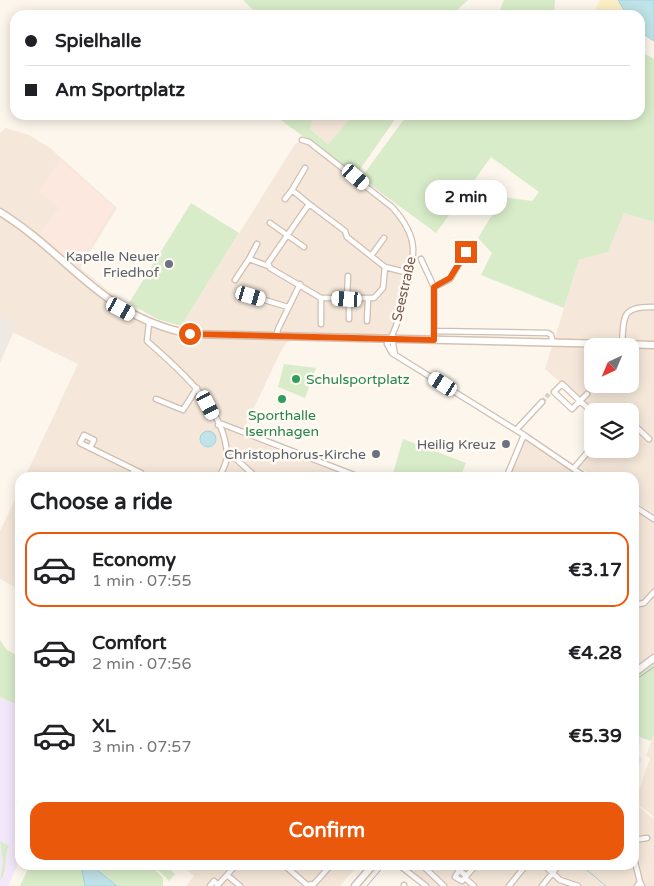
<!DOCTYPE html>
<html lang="en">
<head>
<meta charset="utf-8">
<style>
	body { margin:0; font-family:"Varela Round",sans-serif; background:#f6f6f6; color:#202124; height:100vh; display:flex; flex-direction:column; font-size:19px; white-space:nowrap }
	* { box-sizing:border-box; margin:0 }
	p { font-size:16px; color:#757577 }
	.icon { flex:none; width:28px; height:28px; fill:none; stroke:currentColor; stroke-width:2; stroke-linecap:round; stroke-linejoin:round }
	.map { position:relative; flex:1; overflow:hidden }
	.side { position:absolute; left:15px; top:472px; width:624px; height:398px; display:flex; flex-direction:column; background:#fff; border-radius:15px; box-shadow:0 2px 12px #0003 }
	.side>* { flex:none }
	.hud { position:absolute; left:10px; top:10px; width:635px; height:110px; border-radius:15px; box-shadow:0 2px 12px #0003; display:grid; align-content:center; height:110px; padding:0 15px; background:#fff }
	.needle { width:32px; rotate:224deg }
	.buttons { position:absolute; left:584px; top:338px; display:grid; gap:10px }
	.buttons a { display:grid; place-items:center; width:55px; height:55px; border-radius:10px; background:#fff; box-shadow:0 2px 12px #0003; font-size:25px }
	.end { position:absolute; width:22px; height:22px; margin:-11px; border:6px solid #ea580c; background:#fff; box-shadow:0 0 0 2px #fff }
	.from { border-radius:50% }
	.bubble { position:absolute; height:35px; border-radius:15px; background:#fff; box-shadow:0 2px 12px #0003; font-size:16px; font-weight:700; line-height:35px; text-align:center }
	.car { position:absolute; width:15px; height:30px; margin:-15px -8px; border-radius:6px; box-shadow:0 0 4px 1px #0007; background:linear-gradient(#fff 24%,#345 0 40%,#fff 0 76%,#345 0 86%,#fff 0) }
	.hud b { display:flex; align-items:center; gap:18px; height:48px; font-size:19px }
	.hud b+b { border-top:1px solid #e0e0e0 }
	.hud i { width:12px; height:12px; background:#202124 }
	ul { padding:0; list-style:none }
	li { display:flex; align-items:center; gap:15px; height:75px; margin:0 10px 8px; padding:0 5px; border:2px solid transparent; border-radius:15px }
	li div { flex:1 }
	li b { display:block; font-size:19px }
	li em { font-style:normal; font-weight:700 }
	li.active { border-color:#ea580c }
	li>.icon { width:45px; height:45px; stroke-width:1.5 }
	h2 { padding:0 15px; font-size:22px; line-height:60px }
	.primary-button { display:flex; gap:10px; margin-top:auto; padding:10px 15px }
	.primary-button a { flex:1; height:58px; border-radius:15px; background:#ea580c; color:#fff; font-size:20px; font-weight:700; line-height:58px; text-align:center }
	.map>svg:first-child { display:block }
	.residential { fill:#f5e8da; fill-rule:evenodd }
	.commercial { fill:#fde8e0 }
	.industrial { fill:#efe9e4 }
	.education { fill:#f3e8fa }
	.green { fill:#d8ecc9 }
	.sand { fill:#fcefc7 }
	.water { fill:#bfe3e8; stroke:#a5d3da }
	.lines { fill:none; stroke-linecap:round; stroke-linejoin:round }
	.stream { stroke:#a5d3da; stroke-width:1 }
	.street-tunnel { stroke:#dcd0c4; stroke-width:4.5; stroke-dasharray:4.5 2; stroke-linecap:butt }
	.street-casing { stroke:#d1beb0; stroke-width:7 }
	.secondary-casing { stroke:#d6c0b0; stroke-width:9 }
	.street { stroke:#fff; stroke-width:4.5 }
	.secondary { stroke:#fff; stroke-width:6 }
	.tram { stroke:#b9a8c9; stroke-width:1 }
	.route { stroke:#ea580c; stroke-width:6 }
	.worship-dot { fill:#6b7280; stroke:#fffaf3; stroke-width:2 }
	.leisure-dot { fill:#2e9e5b; stroke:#fffaf3; stroke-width:2 }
	.labels { text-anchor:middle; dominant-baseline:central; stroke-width:5; stroke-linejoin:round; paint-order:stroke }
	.worship-label { font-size:14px; fill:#5b616d; stroke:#fffaf3; text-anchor:end }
	.street-label { font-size:14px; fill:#7a5c4d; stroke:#fffaf3 }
	.leisure-label { font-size:14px; fill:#27864d; stroke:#fffaf3; text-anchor:start }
</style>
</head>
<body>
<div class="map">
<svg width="654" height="886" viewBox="0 0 654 886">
	<rect width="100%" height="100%" fill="#fdf6ec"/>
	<path class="residential" d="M314 115H351L353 117 328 144 310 129Z
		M6 128 29 135 50 148 117 208 80 268 149 323 182 332 181 326 295 144 302 140 309 142 392 207 411 237 412 257 391 342 290 337 289 342H287L281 351 243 431 362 477H25L78 364 0 326V133Z
		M624 213 654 222V514L634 501V478L596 477 577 466 592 445V449H630V411H594L545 369 579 260 608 252ZM592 346H630V384H592Z
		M524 435 587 478H506Z
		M20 489V590L0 579V531Z
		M634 506 654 519V658L634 673Z
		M654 733V817L635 802 650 758 646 756Z
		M634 803 654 819V886H427L399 865H634Z
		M181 865H358L340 886H186L194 876Z"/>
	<path class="commercial" d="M60 160 114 207 78 266 39 234 59 208 39 191Z"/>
	<path class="industrial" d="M0 316 17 324 0 363Z"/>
	<path class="education" d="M0 697 20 706V860L8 886H0Z
		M634 735 641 739 636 756 642 758 634 783Z"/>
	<path class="green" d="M243 0H468L458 9 465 15H258Z
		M504 0H555L554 15H498Z
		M640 51 654 59V222L624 213 608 252 579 260 564 308 481 275 492 253 478 238 503 197 532 201 539 192 491 157 436 233 361 178 407 115H640Z
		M274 115H314L310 129 328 144 352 117 351 115H398L356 175Z
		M191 203 239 233 181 326 157 319 129 303Z
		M284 364 316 368 305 398 278 387Z
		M403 439 466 463 460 477H392Z
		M0 640 6 649 20 658V706L0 697Z
		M654 662V733L651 741 634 735V676Z
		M0 841 9 846C3 857 9 869 0 881L3 863Z
		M30 865H81L85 886H20Z
		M91 865H151L163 878V886H117Z
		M153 865H165L175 874 169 881Z"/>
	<path class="sand" d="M600 0H618L627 15H603L595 10Z"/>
	<path class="water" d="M618 0H654V41L640 32V15H627Z
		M200 439a8 8 0 1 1 16 0a8 8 0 1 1-16 0Z
		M81 865H91L117 886H85Z"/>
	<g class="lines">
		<path class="stream" d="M581 865 606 886"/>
		<path class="street-tunnel" d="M542 402 549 394"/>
		<defs>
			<path id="street" d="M302 140 309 142 392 207C402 218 412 232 413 248 414 265 398 331 387 344L392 353 524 435 587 478
				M292 190 305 168
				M285 199 292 190 309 204
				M270 223 304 247
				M257 244 249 259 268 266
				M371 256 384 238
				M421 259 434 287V340
				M385 267 383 288 374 298H321L270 268 268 263 309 204 345 231 347 237 385 267 409 273
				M235 280 249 259
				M434 287 450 279 466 252
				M251 296 288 307
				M347 299 348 276
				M349 319V299
				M367 321 368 300
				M149 323 147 341C179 369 226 409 227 456 227 463 222 471 219 478
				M321 324V298
				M434 331 548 333 551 335 553 343
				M276 337 278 329 300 284
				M392 338 395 355
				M622 345C624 316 621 306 654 307
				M562 384 580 401 572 409 554 392Z
				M587 394 580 401 592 412
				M156 399 183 410 197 388
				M630 421 649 439
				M218 425 222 424 362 478
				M516 430 542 402
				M90 448 94 440 84 435 80 443 141 473 138 478
				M227 458H235L257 478
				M574 468 592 447
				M130 478 134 470
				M506 478 524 435
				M634 506 654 519
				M634 605 644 603 654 592
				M634 840 647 838
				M634 858 640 882
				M284 865 307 885 314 884 331 865
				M399 865 426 886
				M422 865 444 886
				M454 865 466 876
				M544 865 560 880 578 886
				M459 870 455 877 462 881 476 865
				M227 875 240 886
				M465 878 474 886
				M210 886 214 881 218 885
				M217 886 236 865
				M404 886V885
				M509 886 526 865
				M542 886 559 865
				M637 886 640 882 642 886"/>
			<path id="secondary" d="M0 212C71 256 100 316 190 334L654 345
				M634 673 654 658
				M355 886 373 865"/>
		</defs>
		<use href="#street" class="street-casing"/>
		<use href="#secondary" class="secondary-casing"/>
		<use href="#street" class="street"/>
		<use href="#secondary" class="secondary"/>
		<path class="tram" d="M634 681 654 667
			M367 886 385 865"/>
	</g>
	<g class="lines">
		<path class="route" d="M190 334 434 340V287L450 278 466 252"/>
	</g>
	<g class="worship-dot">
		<circle cx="169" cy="264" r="5"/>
		<circle cx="506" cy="444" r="5"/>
		<circle cx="376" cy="454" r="5"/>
	</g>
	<g class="leisure-dot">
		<circle cx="296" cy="379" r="5"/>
		<circle cx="282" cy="399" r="5"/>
	</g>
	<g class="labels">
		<g class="worship-label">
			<text x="159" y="256">Kapelle Neuer<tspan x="159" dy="16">Friedhof</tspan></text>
			<text x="496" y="444">Heilig Kreuz</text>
			<text x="366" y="454">Christophorus-Kirche</text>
		</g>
		<g class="street-label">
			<text transform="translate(404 289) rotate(-77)">Seestraße</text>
		</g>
		<g class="leisure-label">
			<text x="306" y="379">Schulsportplatz</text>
			<text x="282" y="415" text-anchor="middle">Sporthalle<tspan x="282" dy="16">Isernhagen</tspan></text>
		</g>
	</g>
</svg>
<div class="buttons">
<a><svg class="needle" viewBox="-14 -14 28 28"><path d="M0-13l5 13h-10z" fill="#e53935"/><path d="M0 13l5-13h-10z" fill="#757577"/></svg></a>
<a><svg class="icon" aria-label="layers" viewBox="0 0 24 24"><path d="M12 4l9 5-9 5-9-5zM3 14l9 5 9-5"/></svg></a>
</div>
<i class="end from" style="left:190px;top:334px"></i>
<i class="end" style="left:466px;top:252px"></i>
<div class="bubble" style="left:425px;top:180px;width:82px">2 min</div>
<i class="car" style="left:356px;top:177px;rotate:131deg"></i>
<i class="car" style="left:251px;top:296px;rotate:106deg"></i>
<i class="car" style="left:347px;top:299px;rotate:273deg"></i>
<i class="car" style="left:121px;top:309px;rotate:119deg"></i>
<i class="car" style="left:443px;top:384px;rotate:302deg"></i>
<i class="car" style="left:208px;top:405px;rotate:152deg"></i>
<div class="hud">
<b><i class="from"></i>Spielhalle</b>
<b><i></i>Am Sportplatz</b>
</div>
<section class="side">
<h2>Choose a ride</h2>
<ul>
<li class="active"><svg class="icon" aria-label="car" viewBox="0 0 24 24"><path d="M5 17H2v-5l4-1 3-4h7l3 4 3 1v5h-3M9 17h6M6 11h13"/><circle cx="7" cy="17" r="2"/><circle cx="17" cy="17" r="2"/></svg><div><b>Economy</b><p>1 min · 07:55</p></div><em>€3.17</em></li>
<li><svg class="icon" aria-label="car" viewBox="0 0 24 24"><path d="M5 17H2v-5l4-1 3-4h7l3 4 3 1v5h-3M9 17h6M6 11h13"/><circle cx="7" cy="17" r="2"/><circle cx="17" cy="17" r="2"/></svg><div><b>Comfort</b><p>2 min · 07:56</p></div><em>€4.28</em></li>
<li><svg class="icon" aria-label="car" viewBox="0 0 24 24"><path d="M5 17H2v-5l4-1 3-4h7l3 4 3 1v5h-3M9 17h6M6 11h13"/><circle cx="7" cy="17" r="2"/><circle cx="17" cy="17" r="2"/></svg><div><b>XL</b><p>3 min · 07:57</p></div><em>€5.39</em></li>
</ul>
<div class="primary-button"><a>Confirm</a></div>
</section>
</div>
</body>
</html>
